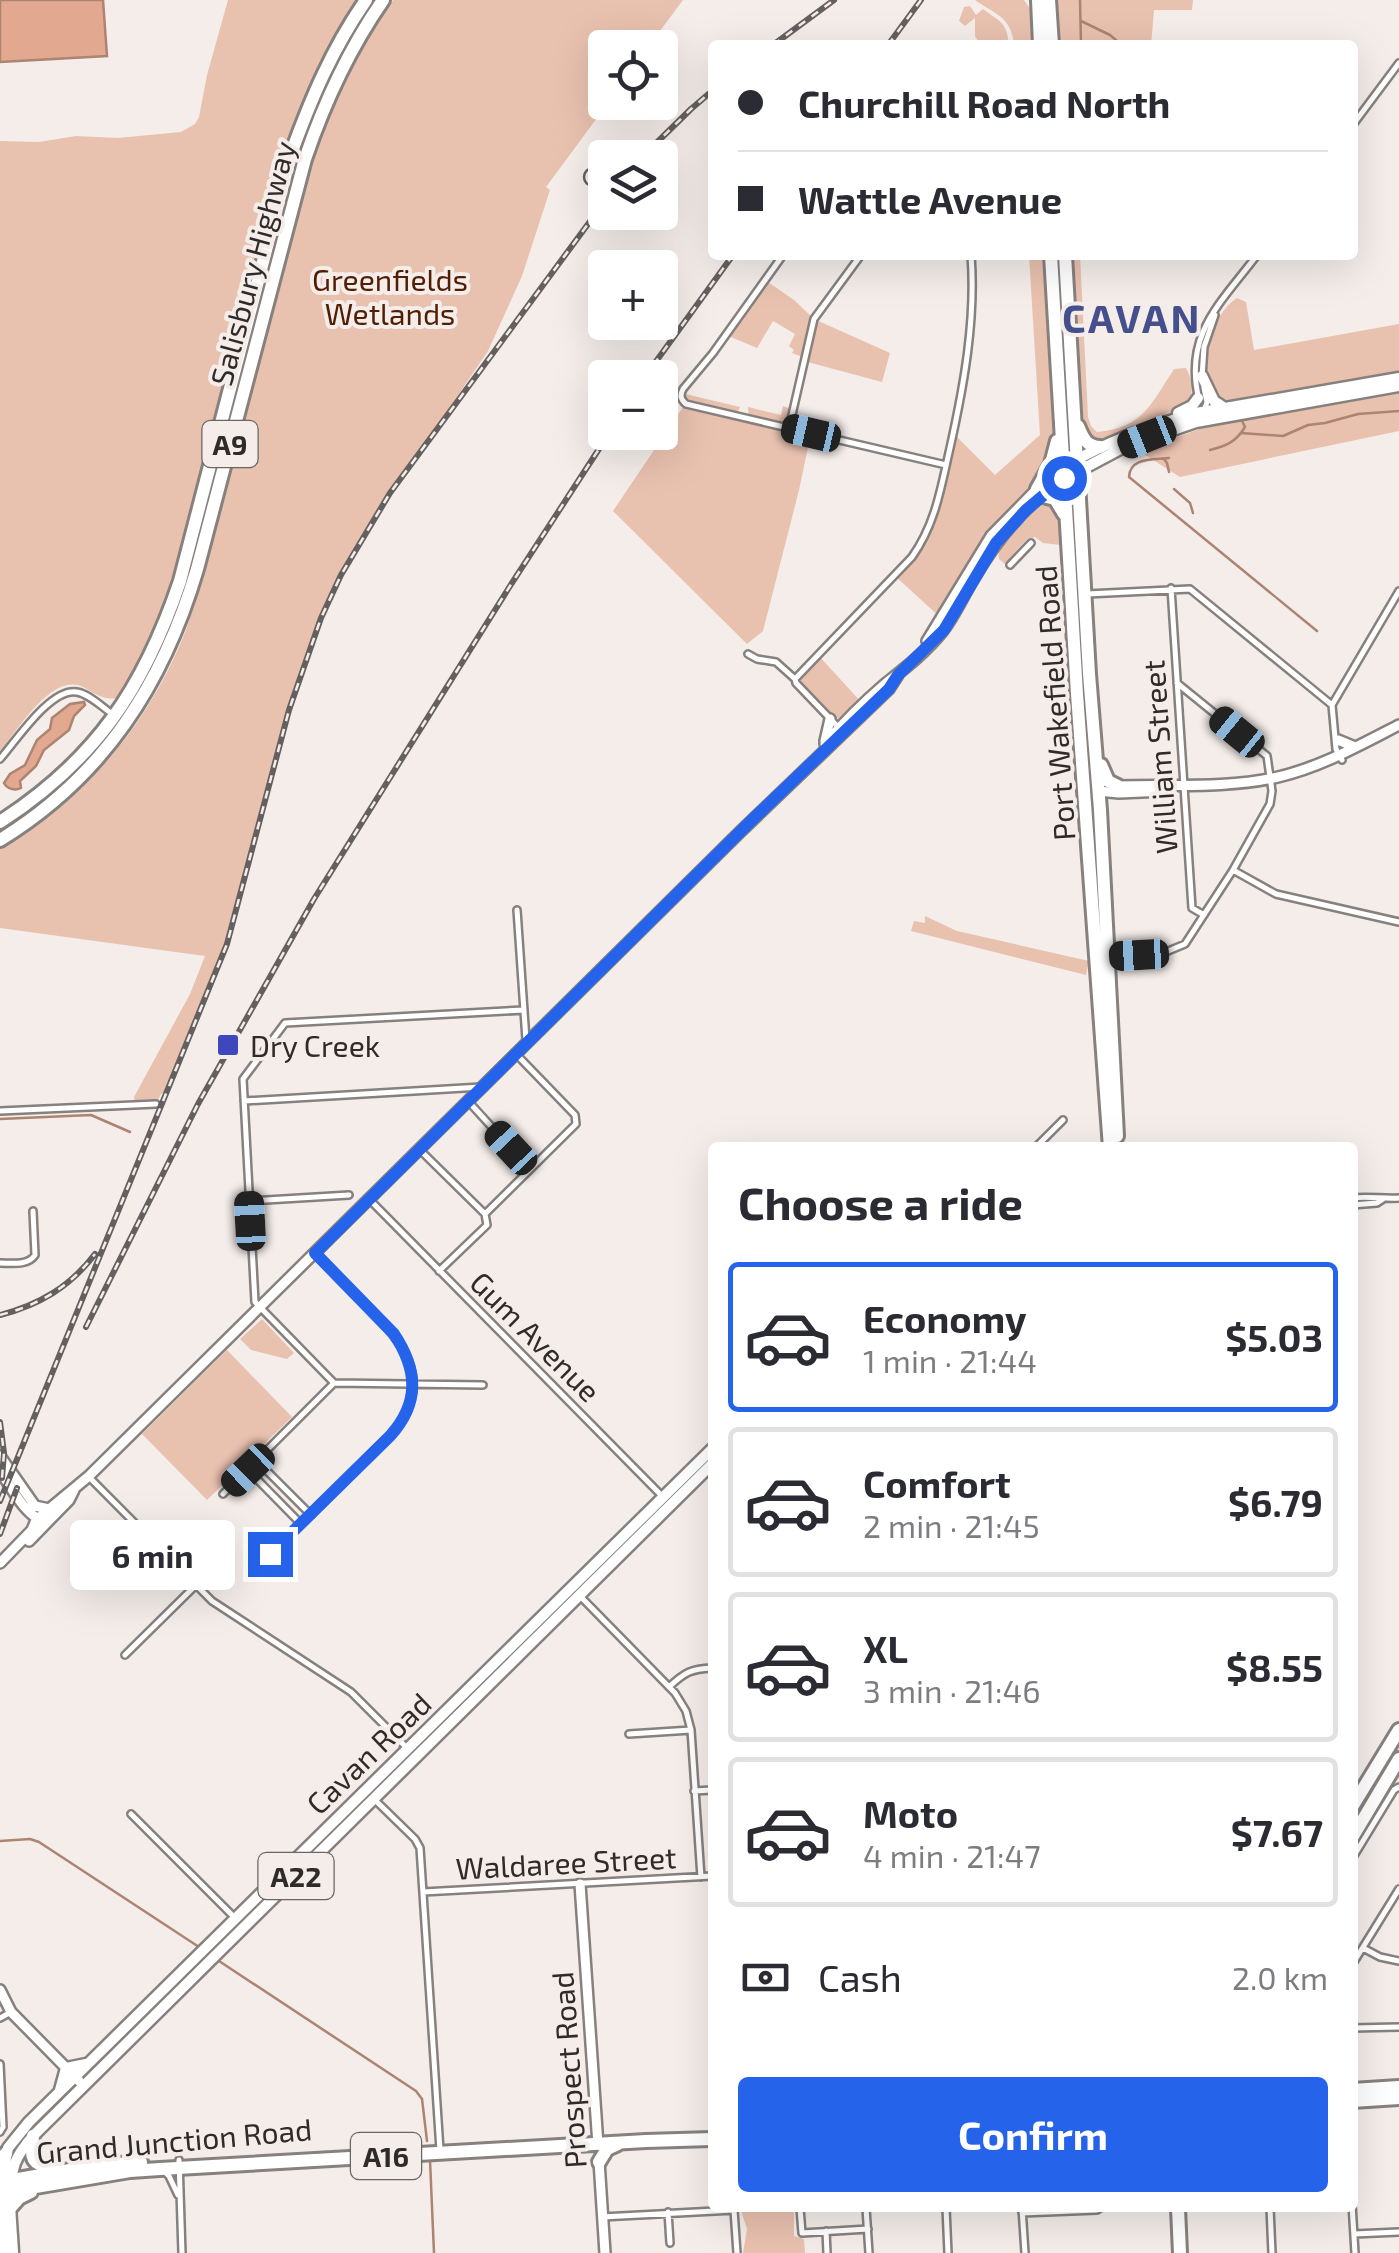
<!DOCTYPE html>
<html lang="en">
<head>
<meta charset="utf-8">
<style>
	body { margin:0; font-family:"Exo 2",sans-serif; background:#f7f7f7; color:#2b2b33; height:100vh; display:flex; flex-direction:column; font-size:38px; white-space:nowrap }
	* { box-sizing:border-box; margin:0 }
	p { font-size:32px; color:#7c7c81 }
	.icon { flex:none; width:55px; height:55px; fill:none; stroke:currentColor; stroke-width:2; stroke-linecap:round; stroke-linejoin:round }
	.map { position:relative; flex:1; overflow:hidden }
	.drawer { position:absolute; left:708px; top:1142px; width:650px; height:1070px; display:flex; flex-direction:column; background:#fff; border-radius:10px; box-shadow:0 10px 40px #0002 }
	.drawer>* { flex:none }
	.hud { position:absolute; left:708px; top:40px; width:650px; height:220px; border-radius:10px; box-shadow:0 10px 40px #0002; display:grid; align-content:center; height:220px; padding:0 30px; background:#fff }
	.buttons { position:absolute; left:588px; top:30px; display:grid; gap:20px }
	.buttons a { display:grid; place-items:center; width:90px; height:90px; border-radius:10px; background:#fff; box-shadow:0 10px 40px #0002; font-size:50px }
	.end { position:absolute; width:45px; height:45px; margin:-22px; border:12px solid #2563eb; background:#fff; box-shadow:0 0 0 5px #fff }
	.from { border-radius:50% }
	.bubble { position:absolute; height:70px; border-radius:10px; background:#fff; box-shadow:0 10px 40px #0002; font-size:32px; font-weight:700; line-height:70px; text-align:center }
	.car { position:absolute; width:30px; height:60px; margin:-30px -15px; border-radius:12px; box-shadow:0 0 8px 2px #0007; background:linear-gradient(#222 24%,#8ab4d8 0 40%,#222 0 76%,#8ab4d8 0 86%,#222 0) }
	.hud b { display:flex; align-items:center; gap:35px; height:95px; font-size:38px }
	.hud b+b { border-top:2px solid #e1e1e2 }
	.hud i { width:25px; height:25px; background:#2b2b33 }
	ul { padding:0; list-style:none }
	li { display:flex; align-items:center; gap:30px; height:150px; margin:0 20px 15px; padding:0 10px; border:5px solid #e1e1e2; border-radius:10px }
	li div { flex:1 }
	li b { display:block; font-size:38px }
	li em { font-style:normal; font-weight:700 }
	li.current { border-color:#2563eb }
	li>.icon { width:90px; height:90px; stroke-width:1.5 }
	h2 { padding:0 30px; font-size:45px; line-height:120px }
	.pay { display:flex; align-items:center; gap:25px; height:110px; padding:0 30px; font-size:38px }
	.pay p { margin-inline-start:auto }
	.button { display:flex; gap:20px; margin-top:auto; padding:20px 30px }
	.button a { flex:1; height:115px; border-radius:10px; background:#2563eb; color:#fff; font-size:40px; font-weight:700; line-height:115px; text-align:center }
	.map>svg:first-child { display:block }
	.green { fill:#e9c1af }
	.water { fill:#e3a990; stroke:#ad8371; stroke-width:2.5 }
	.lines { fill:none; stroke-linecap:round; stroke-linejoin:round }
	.stream { stroke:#ad8371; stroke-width:2.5 }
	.street-casing { stroke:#87817e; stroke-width:10 }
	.secondary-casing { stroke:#87817e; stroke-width:14 }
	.primary-casing { stroke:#87817e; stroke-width:15 }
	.highway-casing { stroke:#87817e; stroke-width:18 }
	.street { stroke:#fff; stroke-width:5 }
	.secondary { stroke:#fff; stroke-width:9 }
	.primary { stroke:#fff; stroke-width:10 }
	.highway { stroke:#fff; stroke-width:12 }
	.tram { stroke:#64605f; stroke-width:2.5 }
	.rail-casing { stroke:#64605f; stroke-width:6 }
	.rail { stroke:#f4edea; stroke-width:2.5; stroke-dasharray:8; stroke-linecap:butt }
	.route { stroke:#2563eb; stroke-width:12 }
	.poi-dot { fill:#3e47bb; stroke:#f4edea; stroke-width:4 }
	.labels { text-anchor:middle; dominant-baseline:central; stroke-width:8; stroke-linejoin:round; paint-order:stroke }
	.shield { fill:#f4edea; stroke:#696564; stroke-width:2.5 }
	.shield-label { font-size:28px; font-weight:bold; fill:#2e2b2a }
	.street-label { font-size:30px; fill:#2e2b2a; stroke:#f4edea }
	.park-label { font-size:30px; fill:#521e03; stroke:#f4edea }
	.poi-label { font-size:30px; fill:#2e2b2a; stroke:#f4edea; text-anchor:start }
	.district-label { font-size:40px; font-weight:bold; letter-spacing:2.5px; fill:#444f8c; stroke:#f4edea }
</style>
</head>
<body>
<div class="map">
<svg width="1399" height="2253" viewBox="0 0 1399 2253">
	<rect width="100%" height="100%" fill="#f4edea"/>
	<path class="green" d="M228 0H359C327 50 303 101 283 156L174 582C160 623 142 660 120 697 105 702 96 694 83 687 52 672 18 730 0 751V141L39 142 76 136 118 138 181 132 195 124 199 117 207 75Z
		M393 0H683L648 47 605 48V102L608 103 546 187 550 190 522 276 488 351 364 534 344 571 303 666 275 763 238 908 207 998 169 1090 161 1094 156 1104 135 1105 134 1097 190 994 205 956 0 928V847C34 824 68 799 97 771 134 735 169 676 187 627 194 608 198 588 204 568L312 153 365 41Z
		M975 0H1024L1033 13 1035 45H1014C1011 16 996 15 975 0Z
		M1056 0H1193L1192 10H1154L1151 45H1058Z
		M970 6 976 15 983 9C1000 22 1007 22 1009 45H980L975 36V18L965 26 959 21 964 7Z
		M1029 255H1045L1057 439 1037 489 1000 524 942 619 894 575 926 536 954 434 995 475 1040 435Z
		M1070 255H1080L1088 417 1091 426 1097 432C1143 428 1151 404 1174 369L1186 368C1192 378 1193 390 1190 401L1184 406 1108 439C1090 443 1084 432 1080 415Z
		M765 280 794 300 814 319 890 353 882 382 804 361 805 358 792 353 794 350 789 346 795 334 773 321 757 348 726 335Z
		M1237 298 1246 302 1254 350 1399 324V371L1234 401 1219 400C1216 394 1210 386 1208 379 1202 351 1214 313 1237 298Z
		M681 393 740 407 737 415 749 418 748 407 781 415 783 406 793 410 789 428 811 433 799 490 763 631 747 644 613 511 685 404Z
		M1399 393V431L1180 477 1139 451 1208 426Z
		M1042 502H1050L1059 515 1061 545 1043 543 1035 537 1027 539 1005 564 999 559 998 547Z
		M819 656 862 703 843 719 836 718 801 684V676Z
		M925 916 957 931 1089 961 1086 975 911 931 914 921 925 923Z
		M262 1319 294 1353 287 1359 251 1350 240 1339Z
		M227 1350 292 1417 207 1500 142 1434Z
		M740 2208H794V2236L804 2239 805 2253H743L747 2229Z"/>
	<path class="water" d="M0 0H103L107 56 0 62Z
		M84 702 85 705 74 716 69 730 44 750 36 766 20 781 21 788C15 791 7 789 4 783L10 774 25 765 37 740 50 729 52 718 70 704Z"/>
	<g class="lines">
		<path class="stream" d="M1080 0 1081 45
			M1081 21 1110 35 1122 45
			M1241 433 1283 436 1308 425 1325 423 1358 414 1399 411
			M1210 450C1226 446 1236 442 1245 427L1242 421
			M1169 458C1153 460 1130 457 1129 477L1317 631
			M1164 459 1167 463 1169 472
			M1174 489 1190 503 1193 513
			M0 1119 91 1115 130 1132
			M0 1841 30 1839 39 1842 199 1947
			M219 1961 416 2091 422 2099 427 2141
			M430 2160 434 2253"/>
		<defs>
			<path id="street" d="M1352 126 1399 63
				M783 255 713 353 683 389C680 395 680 399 686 404L946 465
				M1202 377 1204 347 1215 315
				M1204 388 1207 402 1204 411
				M1199 400C1183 334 1221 303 1257 255
				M789 428 814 319 861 255
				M1010 565 1031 543
				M1171 588 1192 908 1204 915
				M1087 594 1190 589 1332 705
				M748 654 757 659 776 662 795 679
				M839 728 796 683 795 679 912 557C936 523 941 487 950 448 964 385 976 319 971 255
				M0 759C16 741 51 687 77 692 89 694 101 706 111 713
				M1342 760 1336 749 1332 705 1399 591
				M1233 870 1276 894 1399 922
				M517 910 526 1040
				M1109 957 1161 954 1185 944 1233 870 1270 804 1272 791 1267 756 1177 683
				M244 1101 481 1087
				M468 1101 530 1169
				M0 1111 156 1104
				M1035 1148 1063 1120
				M421 1151 485 1214 487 1225 439 1271
				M1352 1198C1369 1196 1383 1199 1399 1198
				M369 1199 662 1496
				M248 1201 349 1195
				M1352 1205 1377 1203 1383 1199
				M485 1214 576 1124 575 1115 516 1054
				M0 1263C11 1263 28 1266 35 1255L33 1211
				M334 1383 483 1385
				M257 1461 311 1515
				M248 1470 301 1524
				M90 1478 212 1601 351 1692 407 1748
				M223 1494 334 1383 255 1302 243 1079 285 1023 524 1010
				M270 1554 390 1436C437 1382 405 1345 364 1303 347 1286 331 1270 315 1253
				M578 1594 675 1693 686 1711 691 1730 701 1877
				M125 1655 196 1585
				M669 1687C685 1672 691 1669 712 1668
				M629 1734 691 1730
				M694 1791 712 1790
				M375 1800 415 1839 420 1848 440 2150
				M131 1814 234 1917
				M1352 1859 1394 1790 1399 1787
				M423 1892 712 1876
				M1363 1948 1380 1957 1399 1961
				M1352 1965 1399 1889
				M0 2018 11 2012
				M1352 2028 1399 2027
				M0 2064 3 2127 0 2132
				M179 2160 182 2253
				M164 2171 169 2176 178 2195
				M1352 2204 1355 2253
				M800 2208 802 2233 868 2229
				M866 2208 869 2253
				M946 2208 948 2253
				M1022 2208 1025 2253
				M1270 2208 1272 2253
				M734 2210 737 2253
				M668 2212 670 2243
				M1022 2213 1097 2210 1100 2208
				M602 2217 734 2210
				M826 2231 827 2253
				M1354 2234 1399 2232"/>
			<path id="secondary" d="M927 641 991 536 1037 489 1064 468
				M1338 740 1355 747
				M825 741 830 719
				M825 744C843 723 864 702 885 684 905 668 926 652 942 632 955 615 963 596 974 578 997 539 1028 501 1067 477
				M1115 786C1168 784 1225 789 1278 777 1321 767 1360 745 1399 725
				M1098 791 1119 793 1165 791
				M0 1456 35 1506 49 1509
				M0 1471C12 1488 23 1512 42 1521
				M29 1541 69 1500 74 1490
				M0 1563 32 1530 36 1520 89 1476 740 832 889 689 898 675
				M580 1884 598 2145
				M0 1990 11 2012 80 2082
				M599 2161 605 2253"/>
			<path id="primary" d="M1202 376 1214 401 1223 407
				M1178 413 1192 406 1198 398
				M1073 462C1110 440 1154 425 1196 413L1399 378
				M1077 472 1124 447 1196 422 1399 386
				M60 2090 66 2068 86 2064
				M1 2182 8 2148 29 2122 712 1449
				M1 2193 5 2253
				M13 2253C12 2225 6 2190 15 2163 19 2153 26 2144 33 2136L712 1464"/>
			<path id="highway" d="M1038 0 1040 45
				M1049 0 1052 45
				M1051 255 1077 694 1110 1148
				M1065 255 1089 674 1100 810 1117 1136
				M1078 426C1083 438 1086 446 1100 447
				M1037 489 1051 464 1057 441
				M1043 496 1055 499 1064 514
				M1101 765 1108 781 1118 786
				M0 822C96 760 144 688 180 581L291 154C311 99 332 49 366 0
				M0 840C104 776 163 684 197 569L305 159C324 103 349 49 383 0
				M1352 1807 1399 1730
				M1352 1838 1399 1759
				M1352 2090 1399 2087
				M1352 2101 1399 2098
				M33 2136C31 2156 29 2166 54 2167
				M0 2162 6 2153
				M599 2162 607 2149 618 2144
				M0 2182 87 2167 141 2162
				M0 2193 130 2171 160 2169 646 2141 712 2139
				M11 2207 19 2198 31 2192
				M1178 2208 1180 2253"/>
		</defs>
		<use href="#street" class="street-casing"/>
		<use href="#secondary" class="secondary-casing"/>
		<use href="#primary" class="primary-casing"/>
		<use href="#highway" class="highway-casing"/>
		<use href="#street" class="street"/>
		<use href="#secondary" class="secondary"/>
		<use href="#primary" class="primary"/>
		<use href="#highway" class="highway"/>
		<path class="tram" d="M584 177a9 9 0 1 1 18 0a9 9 0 1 1-18 0Z"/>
		<defs>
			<path id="rail" d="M773 45 834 0
				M888 45 921 0
				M641 158 691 109 712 91
				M644 378 733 255
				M0 1315C39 1305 70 1287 95 1254
				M86 1327 198 1104 314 899 510 586 610 432
				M0 1422 4 1453 2 1478
				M0 1501 227 944 289 710 321 618 341 575 390 493 605 201
				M0 1534 17 1488"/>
		</defs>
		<use href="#rail" class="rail-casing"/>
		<use href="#rail" class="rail"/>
	</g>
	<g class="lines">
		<path class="route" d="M270 1554 390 1436C420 1403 418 1370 394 1334L315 1253 754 818 889 689 898 675 944 630 996 543 1026 510 1064 478"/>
	</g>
	<rect class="poi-dot" x="216" y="1033" width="24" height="24" rx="5"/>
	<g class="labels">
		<g class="shield">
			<rect x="202.5" y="421" width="55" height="46" rx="8"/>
			<rect x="258.5" y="1853" width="75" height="46" rx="8"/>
			<rect x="351" y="2133" width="70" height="46" rx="8"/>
		</g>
		<g class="shield-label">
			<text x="230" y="444">A9</text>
			<text x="296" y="1876">A22</text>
			<text x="386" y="2156">A16</text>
		</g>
		<g class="street-label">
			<text transform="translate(252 263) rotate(-75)">Salisbury Highway</text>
			<text transform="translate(1054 703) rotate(-94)">Port Wakefield Road</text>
			<text transform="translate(1159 757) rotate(-94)">William Street</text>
			<text transform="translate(536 1336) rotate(45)">Gum Avenue</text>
			<text transform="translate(368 1753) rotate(-44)">Cavan Road</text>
			<text transform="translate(566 1862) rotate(-3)">Waldaree Street</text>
			<text transform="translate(568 2070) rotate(-94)">Prospect Road</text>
			<text transform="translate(174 2140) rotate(-5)">Grand Junction Road</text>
		</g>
		<g class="park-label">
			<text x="390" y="279">Greenfields<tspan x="390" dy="34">Wetlands</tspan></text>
		</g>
		<g class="poi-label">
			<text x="250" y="1045">Dry Creek</text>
		</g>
		<g class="district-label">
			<text x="1132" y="317">CAVAN</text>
		</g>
	</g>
</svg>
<div class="buttons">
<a><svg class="icon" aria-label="locate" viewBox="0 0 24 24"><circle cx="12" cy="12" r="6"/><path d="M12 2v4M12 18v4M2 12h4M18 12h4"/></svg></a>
<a><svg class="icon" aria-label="layers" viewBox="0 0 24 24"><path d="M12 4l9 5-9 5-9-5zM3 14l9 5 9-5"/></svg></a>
<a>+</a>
<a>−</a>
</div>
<i class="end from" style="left:1064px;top:478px"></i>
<i class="end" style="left:270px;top:1554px"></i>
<div class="bubble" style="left:70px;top:1520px;width:165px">6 min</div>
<i class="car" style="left:811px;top:433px;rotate:283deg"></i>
<i class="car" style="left:1147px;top:437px;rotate:248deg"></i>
<i class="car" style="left:1237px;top:732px;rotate:309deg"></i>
<i class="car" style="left:1139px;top:955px;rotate:267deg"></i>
<i class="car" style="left:511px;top:1148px;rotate:317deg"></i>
<i class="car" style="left:250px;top:1221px;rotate:357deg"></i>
<i class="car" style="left:248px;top:1470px;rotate:226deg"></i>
<div class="hud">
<b><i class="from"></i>Churchill Road North</b>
<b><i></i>Wattle Avenue</b>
</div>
<section class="drawer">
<h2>Choose a ride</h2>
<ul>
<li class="current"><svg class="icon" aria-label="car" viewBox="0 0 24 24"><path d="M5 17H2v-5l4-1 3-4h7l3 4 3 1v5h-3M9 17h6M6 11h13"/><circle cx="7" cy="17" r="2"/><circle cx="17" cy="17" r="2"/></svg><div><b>Economy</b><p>1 min · 21:44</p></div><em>$5.03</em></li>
<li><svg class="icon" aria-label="car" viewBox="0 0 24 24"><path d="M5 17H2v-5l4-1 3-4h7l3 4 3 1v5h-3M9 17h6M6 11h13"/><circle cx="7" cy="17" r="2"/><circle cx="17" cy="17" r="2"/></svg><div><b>Comfort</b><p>2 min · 21:45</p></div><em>$6.79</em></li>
<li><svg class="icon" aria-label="car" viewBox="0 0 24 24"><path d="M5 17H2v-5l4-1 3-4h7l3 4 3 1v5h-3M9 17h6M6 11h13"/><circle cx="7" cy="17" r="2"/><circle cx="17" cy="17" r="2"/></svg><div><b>XL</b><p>3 min · 21:46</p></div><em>$8.55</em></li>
<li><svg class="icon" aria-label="car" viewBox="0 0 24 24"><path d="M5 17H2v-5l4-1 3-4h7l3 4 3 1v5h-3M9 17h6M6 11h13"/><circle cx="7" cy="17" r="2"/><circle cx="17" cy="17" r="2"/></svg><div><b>Moto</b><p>4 min · 21:47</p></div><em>$7.67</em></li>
</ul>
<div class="pay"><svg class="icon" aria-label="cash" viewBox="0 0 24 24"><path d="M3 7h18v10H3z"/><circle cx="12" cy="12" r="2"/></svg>Cash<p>2.0 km</p></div>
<div class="button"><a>Confirm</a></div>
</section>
</div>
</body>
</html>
